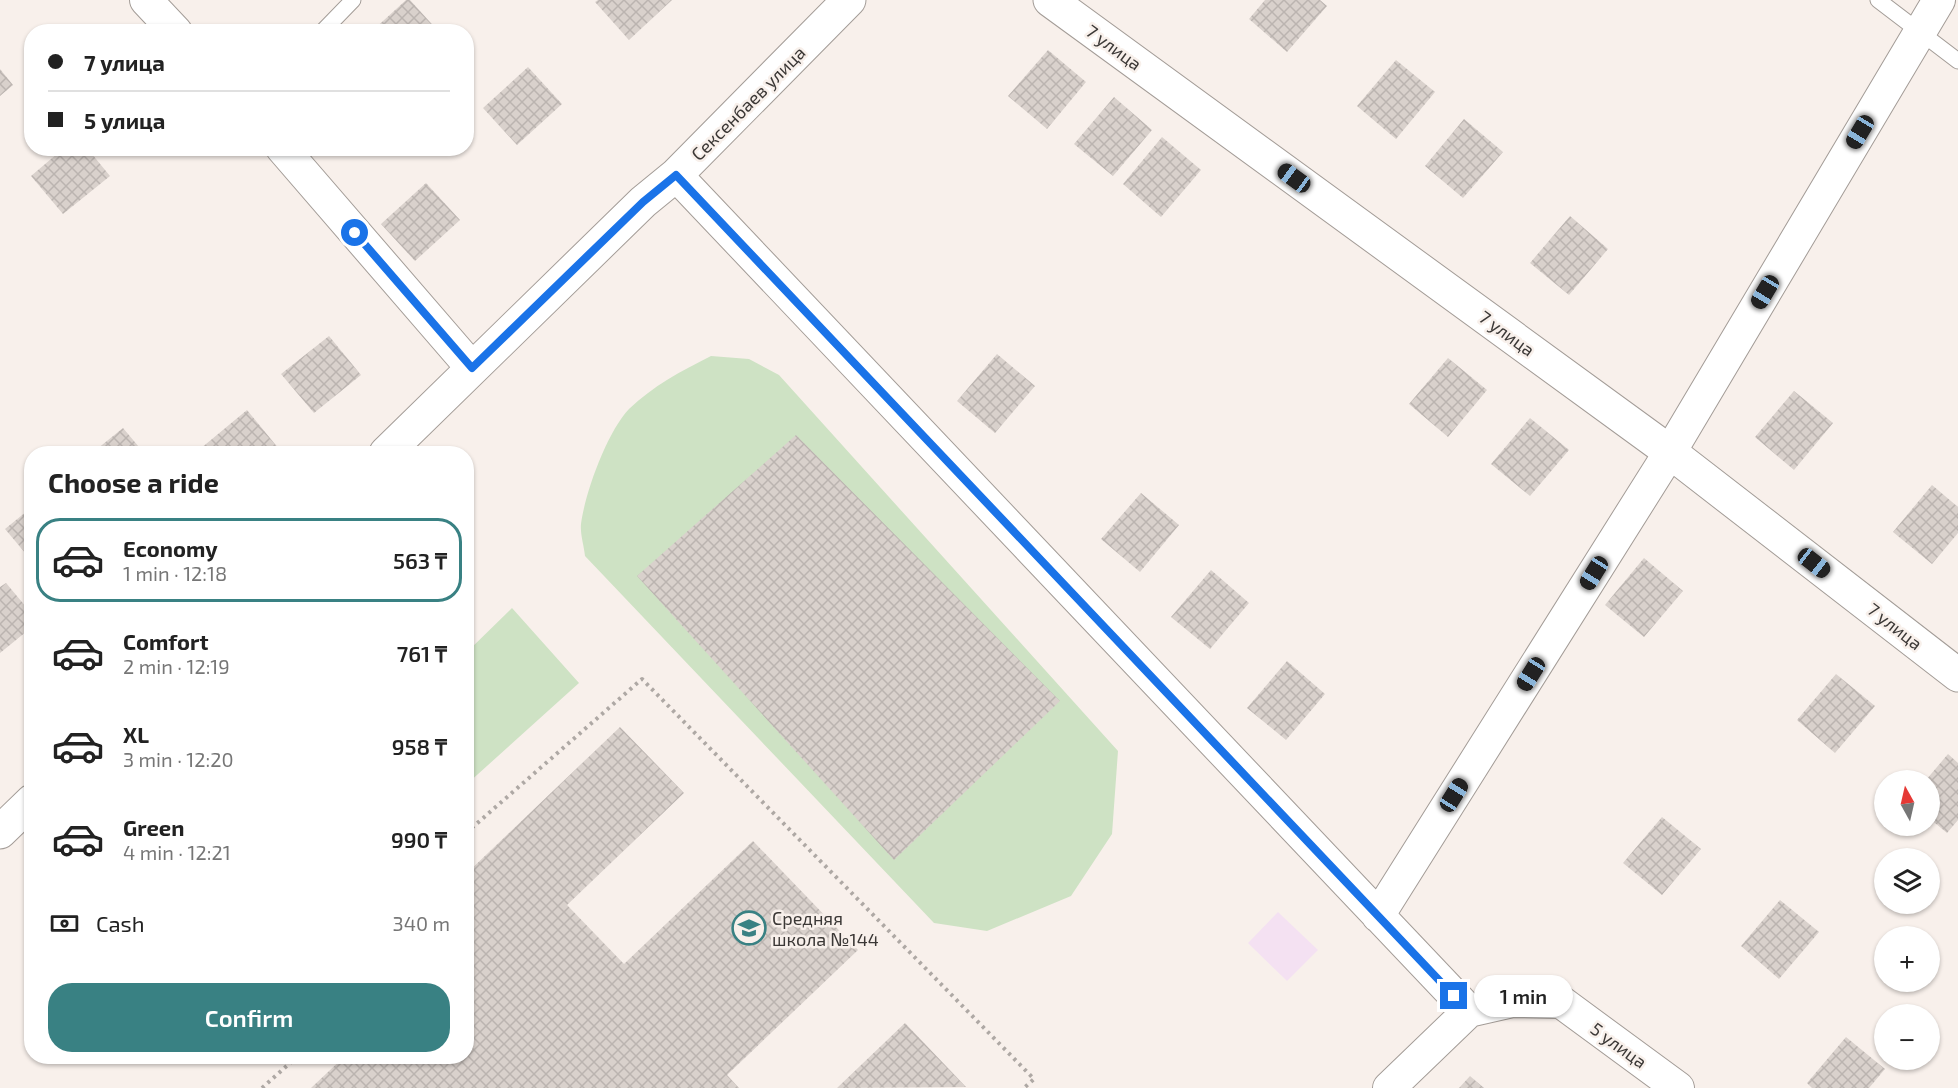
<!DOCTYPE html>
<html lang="en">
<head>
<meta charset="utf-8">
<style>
	body { margin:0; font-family:"Exo 2",sans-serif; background:#f6f6f6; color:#222; height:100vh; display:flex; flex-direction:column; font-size:22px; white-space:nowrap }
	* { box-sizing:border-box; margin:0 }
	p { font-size:20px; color:#767676 }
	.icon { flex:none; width:33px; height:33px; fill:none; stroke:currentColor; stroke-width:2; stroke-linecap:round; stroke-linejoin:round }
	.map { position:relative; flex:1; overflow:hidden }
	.sheet { position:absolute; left:24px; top:446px; width:450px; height:618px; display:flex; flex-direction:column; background:#fff; border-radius:24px; box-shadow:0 2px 4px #0004 }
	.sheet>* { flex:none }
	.hud { position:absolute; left:24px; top:24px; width:450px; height:132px; border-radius:24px; box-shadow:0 2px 4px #0004; display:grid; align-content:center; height:132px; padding:0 24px; background:#fff }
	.needle { width:39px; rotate:352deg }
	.tools { position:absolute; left:1874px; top:770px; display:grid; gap:12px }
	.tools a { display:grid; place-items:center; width:66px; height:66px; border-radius:50%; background:#fff; box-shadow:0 2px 4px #0004; font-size:30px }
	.end { position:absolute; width:27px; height:27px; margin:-14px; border:8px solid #1a73e8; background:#fff; box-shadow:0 0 0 3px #fff }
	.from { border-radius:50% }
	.bubble { position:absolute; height:42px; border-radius:21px; background:#fff; box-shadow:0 2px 4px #0004; font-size:20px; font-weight:600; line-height:42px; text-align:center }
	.car { position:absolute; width:18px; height:36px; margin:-18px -9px; border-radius:8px; box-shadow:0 0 4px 2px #0007; background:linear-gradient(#222 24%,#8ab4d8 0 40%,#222 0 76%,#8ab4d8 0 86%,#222 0) }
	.hud b { display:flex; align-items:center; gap:21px; height:57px; font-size:22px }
	.hud b+b { border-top:2px solid #e0e0e0 }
	.hud i { width:15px; height:15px; background:#222 }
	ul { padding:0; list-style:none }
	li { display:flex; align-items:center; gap:18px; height:84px; margin:0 12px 9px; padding:0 12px; border:3px solid transparent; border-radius:24px }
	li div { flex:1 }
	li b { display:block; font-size:22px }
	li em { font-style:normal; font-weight:600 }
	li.current { border-color:#398183 }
	li>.icon { width:54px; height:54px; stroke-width:1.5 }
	h2 { padding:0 24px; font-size:27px; line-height:72px }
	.pay { display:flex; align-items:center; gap:15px; height:66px; padding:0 24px; font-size:22px }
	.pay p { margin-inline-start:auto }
	.button { display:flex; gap:12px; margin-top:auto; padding:12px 24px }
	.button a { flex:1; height:69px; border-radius:24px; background:#398183; color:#fff; font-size:24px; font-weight:600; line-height:69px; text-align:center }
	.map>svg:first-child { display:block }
	.industrial { fill:#f4e1f2 }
	.green { fill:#cee2c4 }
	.building { fill:url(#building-cross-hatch) }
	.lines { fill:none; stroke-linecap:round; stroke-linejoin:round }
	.lane-casing { stroke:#a39c97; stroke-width:17 }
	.street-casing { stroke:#a39c97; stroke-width:34 }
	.secondary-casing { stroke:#a39c97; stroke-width:35 }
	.path { stroke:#aea8a4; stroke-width:4; stroke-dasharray:3 4.5; stroke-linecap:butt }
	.lane { stroke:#fff; stroke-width:15 }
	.street { stroke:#fff; stroke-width:32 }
	.secondary { stroke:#fff; stroke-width:33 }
	.route { stroke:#1a73e8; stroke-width:8 }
	.labels { text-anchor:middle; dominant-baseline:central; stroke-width:5; stroke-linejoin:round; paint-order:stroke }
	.street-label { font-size:18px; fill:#3b3836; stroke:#f8f0eb }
	.poi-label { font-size:18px; fill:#3b3836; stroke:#f8f0eb; text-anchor:start }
</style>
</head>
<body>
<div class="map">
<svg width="1958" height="1088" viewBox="0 0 1958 1088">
	<defs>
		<pattern id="building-cross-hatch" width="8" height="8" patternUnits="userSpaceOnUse" patternTransform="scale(1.5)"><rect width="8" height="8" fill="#d9d1cc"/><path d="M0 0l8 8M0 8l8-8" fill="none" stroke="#bbb4b0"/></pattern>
	</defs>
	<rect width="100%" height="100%" fill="#f8f0eb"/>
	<path class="industrial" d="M1278 912 1318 950 1287 981 1248 943Z"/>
	<path class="green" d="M711 356 749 359 779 375 1118 751 1112 834 1071 896 987 931 934 923 585 556C584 546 580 534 581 524 585 493 607 432 629 409 653 386 681 371 711 356Z
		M512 608 579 683 467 784V652Z"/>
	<path class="building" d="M406 0H410L439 32H371Z
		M598 0H672L629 40 595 2Z
		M1265 0H1320L1327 6 1287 52 1249 19Z
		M1048 50 1086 82 1047 129 1008 96Z
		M1396 60 1435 92 1396 139 1357 106Z
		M528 67 562 104 517 145 483 108Z
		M0 69 13 85 0 96Z
		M1114 97 1152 130 1113 176 1074 144Z
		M1464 119 1503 152 1463 198 1425 166Z
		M1162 137 1201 170 1161 217 1123 184Z
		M64 148H87L110 176 63 214 31 176Z
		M426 183 460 220 415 261 381 224Z
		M1570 216 1608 249 1569 295 1530 263Z
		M329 336 361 375 314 413 281 374Z
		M997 354 1035 386 995 433 957 401Z
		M1448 358 1487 390 1448 437 1409 404Z
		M1794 391 1833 423 1794 470 1755 437Z
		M247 410 279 449 274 453H203L200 449Z
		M1530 418 1569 450 1530 496 1491 464Z
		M123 428 144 453H92Z
		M796 435 1060 701 894 860 637 576Z
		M1932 485 1958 507V533L1932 564 1893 532Z
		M1141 493 1179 525 1140 572 1101 539Z
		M32 507V561L5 529Z
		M1644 558 1683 591 1644 637 1605 605Z
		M1211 570 1249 603 1210 649 1171 617Z
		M6 583 32 614V627L0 653V587Z
		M1287 661 1325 694 1286 740 1247 708Z
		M1836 674 1875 706 1835 753 1797 720Z
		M620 727 684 793 567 905 624 964 753 841 858 950 727 1075 739 1088H311L345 1056H466V874Z
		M1948 754 1958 763V820L1947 833 1929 818V780H1926Z
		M1662 817 1701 849 1662 895 1623 863Z
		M1780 900 1819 932 1779 979 1741 946Z
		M905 1023 966 1087 837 1088Z
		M1846 1037 1885 1069 1869 1088H1812L1807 1083Z
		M1470 1076 1484 1088H1459Z"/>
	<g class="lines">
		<defs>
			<path id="lane" d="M1878 0 1958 61
				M322 32 353 0"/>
			<path id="street" d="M146 0 176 32
				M282 148 472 368
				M676 175 1469 1011
				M1378 916 1670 452 1939 0
				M1389 1088 1469 1011 1513 1001 1561 1002 1678 1088"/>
			<path id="secondary" d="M1050 0 1670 452 1958 675
				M386 453 643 202 676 175 849 0
				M0 832 32 801"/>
		</defs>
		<use href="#lane" class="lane-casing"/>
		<use href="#street" class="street-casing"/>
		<use href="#secondary" class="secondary-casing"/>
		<path class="path" d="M466 833 642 679 1034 1079 1024 1088
			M159 1056 163 1061
			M262 1088 298 1056"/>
		<use href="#lane" class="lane"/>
		<use href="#street" class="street"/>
		<use href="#secondary" class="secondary"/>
	</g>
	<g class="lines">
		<path class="route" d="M355 233 472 368 643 202 676 175 1454 996"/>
	</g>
	<defs>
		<symbol id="school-ring" viewBox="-11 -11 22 22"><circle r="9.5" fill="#f8f0eb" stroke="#398183" stroke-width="1.5"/><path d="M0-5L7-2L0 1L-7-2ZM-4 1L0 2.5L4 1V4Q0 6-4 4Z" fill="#398183"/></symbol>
	</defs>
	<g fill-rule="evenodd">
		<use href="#school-ring" x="730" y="909" width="38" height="38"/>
	</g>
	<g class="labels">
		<g class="street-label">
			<text transform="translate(1114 47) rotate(36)">7 улица</text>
			<text transform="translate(748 103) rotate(-45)">Сексенбаев улица</text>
			<text transform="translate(1507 333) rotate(36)">7 улица</text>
			<text transform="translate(1895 626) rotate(38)">7 улица</text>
			<text transform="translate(1619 1045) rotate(36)">5 улица</text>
		</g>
		<g class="poi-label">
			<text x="772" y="918">Средняя<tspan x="772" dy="21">школа №144</tspan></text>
		</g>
	</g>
</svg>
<div class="tools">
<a><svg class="needle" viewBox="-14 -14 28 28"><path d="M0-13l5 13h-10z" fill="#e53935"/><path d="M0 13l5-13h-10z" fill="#767676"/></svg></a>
<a><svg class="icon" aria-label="layers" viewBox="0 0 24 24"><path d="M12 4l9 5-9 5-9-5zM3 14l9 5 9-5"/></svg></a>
<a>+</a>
<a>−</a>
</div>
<i class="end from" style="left:355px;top:233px"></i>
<i class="end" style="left:1454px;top:996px"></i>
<div class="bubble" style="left:1474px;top:975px;width:99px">1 min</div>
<i class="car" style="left:1860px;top:132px;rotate:211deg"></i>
<i class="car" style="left:1294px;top:178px;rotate:306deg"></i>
<i class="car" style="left:1765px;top:292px;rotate:211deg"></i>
<i class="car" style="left:1814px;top:563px;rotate:128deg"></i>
<i class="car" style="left:1594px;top:573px;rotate:212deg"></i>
<i class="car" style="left:1531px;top:674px;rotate:212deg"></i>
<i class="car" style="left:1454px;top:795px;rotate:32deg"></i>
<div class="hud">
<b><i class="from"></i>7 улица</b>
<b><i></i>5 улица</b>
</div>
<section class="sheet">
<h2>Choose a ride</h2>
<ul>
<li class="current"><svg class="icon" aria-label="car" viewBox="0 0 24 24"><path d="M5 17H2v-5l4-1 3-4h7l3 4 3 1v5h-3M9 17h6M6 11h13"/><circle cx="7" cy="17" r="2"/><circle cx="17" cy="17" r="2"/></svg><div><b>Economy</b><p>1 min · 12:18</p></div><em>563 ₸</em></li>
<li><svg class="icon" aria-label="car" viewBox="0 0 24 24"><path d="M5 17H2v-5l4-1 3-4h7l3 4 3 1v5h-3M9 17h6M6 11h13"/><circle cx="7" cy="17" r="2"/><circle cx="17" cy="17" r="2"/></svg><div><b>Comfort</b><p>2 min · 12:19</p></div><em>761 ₸</em></li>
<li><svg class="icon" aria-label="car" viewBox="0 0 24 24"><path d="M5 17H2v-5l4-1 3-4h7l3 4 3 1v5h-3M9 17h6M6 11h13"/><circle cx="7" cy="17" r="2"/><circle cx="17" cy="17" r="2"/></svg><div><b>XL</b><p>3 min · 12:20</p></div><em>958 ₸</em></li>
<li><svg class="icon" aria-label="car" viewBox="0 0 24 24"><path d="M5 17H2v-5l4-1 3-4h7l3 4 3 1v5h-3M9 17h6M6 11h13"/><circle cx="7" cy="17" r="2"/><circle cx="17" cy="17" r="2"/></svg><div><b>Green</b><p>4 min · 12:21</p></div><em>990 ₸</em></li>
</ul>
<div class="pay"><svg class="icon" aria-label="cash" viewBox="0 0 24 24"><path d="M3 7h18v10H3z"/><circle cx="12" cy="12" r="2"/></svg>Cash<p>340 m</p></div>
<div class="button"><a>Confirm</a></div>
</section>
</div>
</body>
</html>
